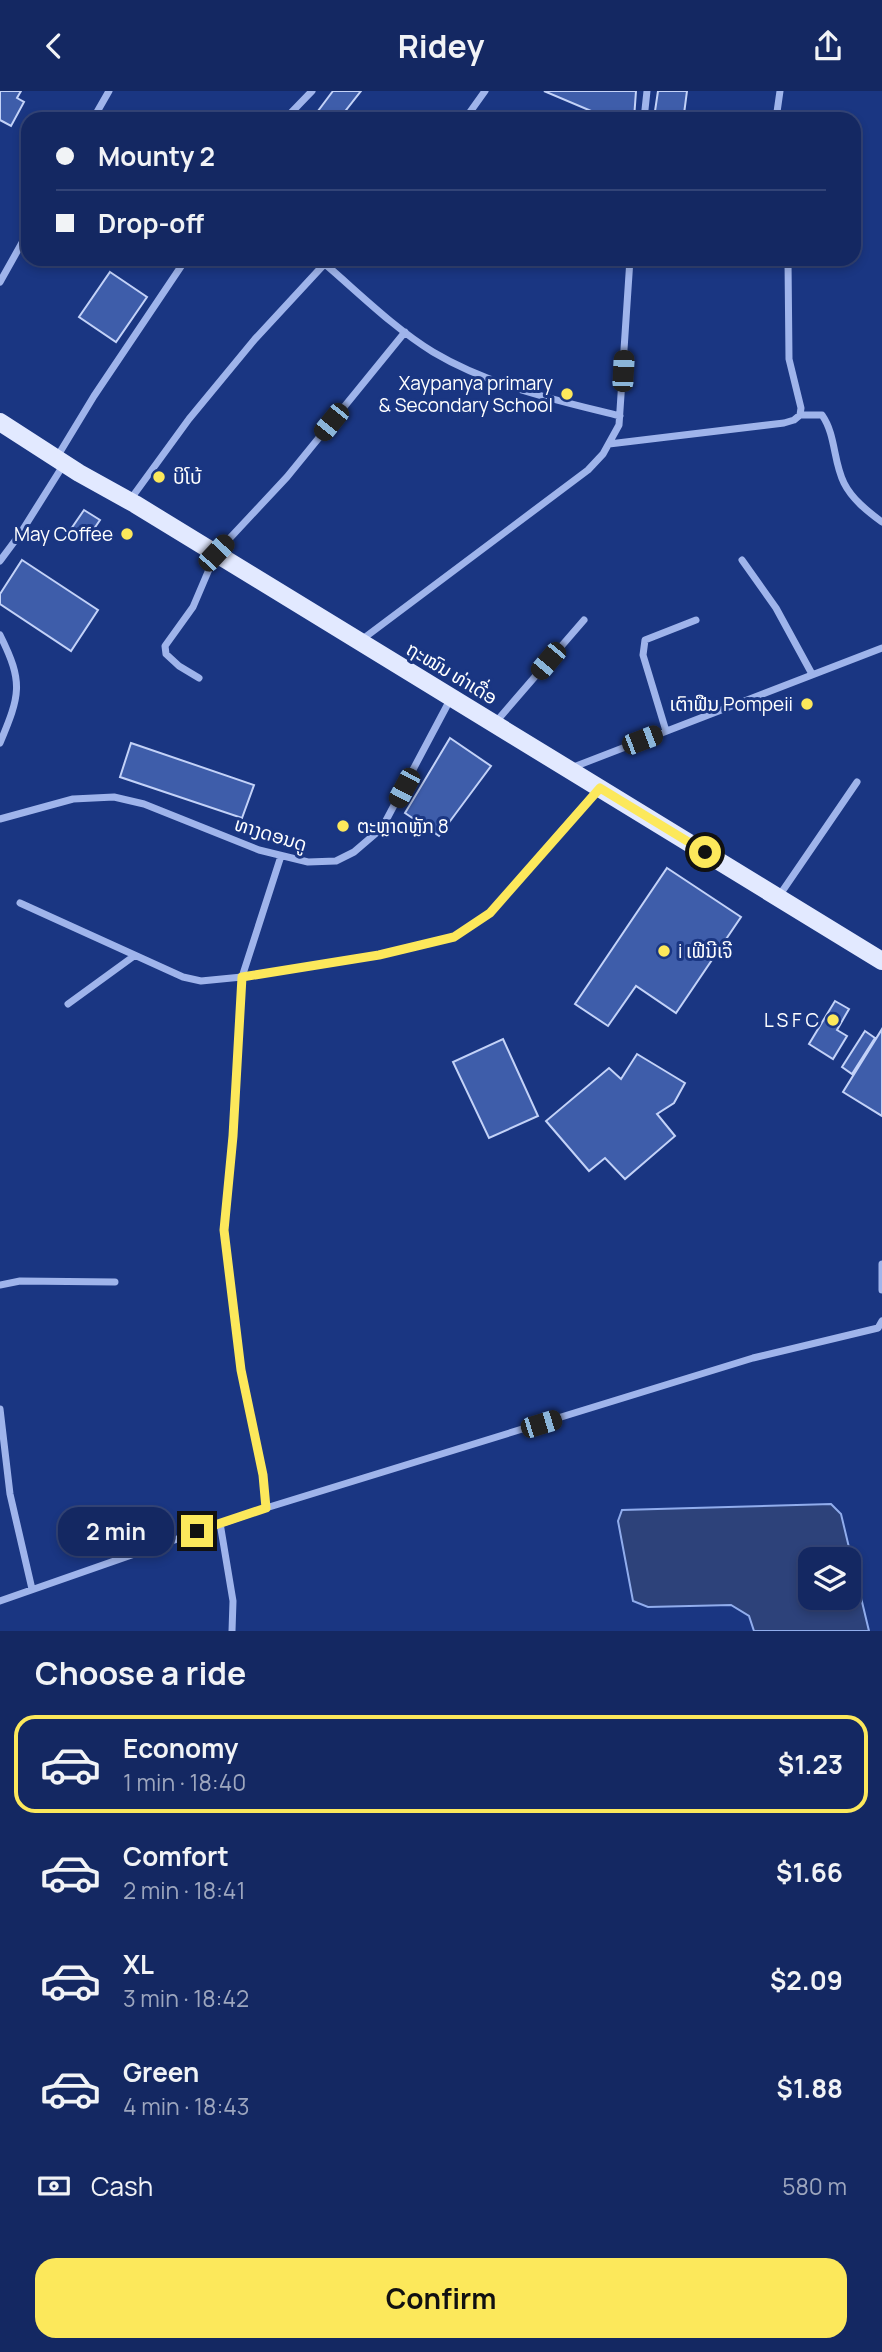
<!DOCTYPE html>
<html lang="en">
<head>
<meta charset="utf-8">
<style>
	body { margin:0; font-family:Manrope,"Noto Sans Lao",sans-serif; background:#1d3068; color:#f1f3f6; height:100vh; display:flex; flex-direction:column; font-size:26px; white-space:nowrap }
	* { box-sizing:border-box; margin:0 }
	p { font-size:23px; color:#9da6be }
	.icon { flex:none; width:38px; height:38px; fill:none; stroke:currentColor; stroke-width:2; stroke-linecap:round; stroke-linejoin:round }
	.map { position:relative; height:1540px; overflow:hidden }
	.panel { display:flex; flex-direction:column; background:#142862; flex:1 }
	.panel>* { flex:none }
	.banner { position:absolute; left:21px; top:21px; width:840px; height:154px; border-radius:21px; box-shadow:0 4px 10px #0003,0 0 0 2px #347; display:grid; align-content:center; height:154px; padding:0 35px; background:#142862 }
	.controls { position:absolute; left:798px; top:1456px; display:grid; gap:14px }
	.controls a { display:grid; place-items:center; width:63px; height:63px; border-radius:14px; background:#142862; box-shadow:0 4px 10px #0003,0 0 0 2px #347; font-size:35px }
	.end { position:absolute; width:32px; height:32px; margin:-16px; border:9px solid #fce85b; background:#111; box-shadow:0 0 0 4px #111 }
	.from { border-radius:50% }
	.bubble { position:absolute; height:49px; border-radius:21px; background:#142862; box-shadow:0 4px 10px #0003,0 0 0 2px #347; font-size:23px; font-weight:700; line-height:49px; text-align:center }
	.car { position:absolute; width:21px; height:42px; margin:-21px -10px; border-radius:9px; box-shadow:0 0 5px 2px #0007; background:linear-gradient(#222 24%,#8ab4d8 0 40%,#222 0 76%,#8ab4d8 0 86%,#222 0) }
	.banner b { display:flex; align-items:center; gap:24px; height:66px; font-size:26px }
	.banner b+b { border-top:2px solid #347 }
	.banner i { width:18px; height:18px; background:#f1f3f6 }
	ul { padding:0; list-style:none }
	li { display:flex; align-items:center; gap:21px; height:98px; margin:0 14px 10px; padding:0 21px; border:4px solid transparent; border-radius:21px }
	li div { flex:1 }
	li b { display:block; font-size:26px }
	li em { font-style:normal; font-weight:700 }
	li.active { border-color:#fce85b }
	li>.icon { width:63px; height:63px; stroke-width:1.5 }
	h2 { padding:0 35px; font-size:32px; line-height:84px }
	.pay { display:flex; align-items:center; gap:18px; height:77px; padding:0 35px; font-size:26px }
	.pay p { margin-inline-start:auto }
	.primary-button { display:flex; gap:14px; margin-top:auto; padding:14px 35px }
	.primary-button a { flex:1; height:80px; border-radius:21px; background:#fce85b; color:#111; font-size:28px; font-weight:700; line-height:80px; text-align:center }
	header { display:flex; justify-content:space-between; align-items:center; height:91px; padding:0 35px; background:#142862; font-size:32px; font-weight:700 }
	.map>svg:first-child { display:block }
	.water { fill:#2d427a; stroke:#91aded; stroke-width:2; fill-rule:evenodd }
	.building { fill:#3e5daa; stroke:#c3d2f8; stroke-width:2 }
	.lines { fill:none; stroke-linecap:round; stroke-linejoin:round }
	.street { stroke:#9fb4eb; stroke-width:7 }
	.primary { stroke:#e2e9ff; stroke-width:18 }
	.route { stroke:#fce85b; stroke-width:9 }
	.poi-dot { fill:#fce85b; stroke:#1a3682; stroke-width:2.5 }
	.labels { text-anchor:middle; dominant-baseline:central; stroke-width:6; stroke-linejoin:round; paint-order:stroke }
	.poi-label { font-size:19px; fill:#fff; stroke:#1a3682; text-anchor:end }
	.street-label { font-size:19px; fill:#fff; stroke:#1a3682 }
</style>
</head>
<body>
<header><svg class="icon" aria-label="back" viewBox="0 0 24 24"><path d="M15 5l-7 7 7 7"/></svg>Ridey<svg class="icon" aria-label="share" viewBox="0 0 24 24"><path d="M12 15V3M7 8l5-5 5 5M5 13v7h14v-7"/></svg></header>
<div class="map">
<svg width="882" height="1540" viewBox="0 0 882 1540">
	<rect width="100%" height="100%" fill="#1a3682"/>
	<path class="water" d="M831 1413 841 1423 869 1540H754L749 1525 731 1514 648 1516 633 1510 618 1430 622 1419ZM810 1468H849V1507H810Z"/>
	<path class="building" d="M0 0H21L17 7 24 11 11 35 0 29Z
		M333 0H361L339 28H312Z
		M544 0H636L634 28H610Z
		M658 0H687L684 23 655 20Z
		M110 181 147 206 116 251 79 226Z
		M84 419 100 429 87 448 71 438Z
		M22 469 98 519 71 560 0 513V503Z
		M450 647 491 675 439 745 405 722Z
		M131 652 254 694 242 727 120 686Z
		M667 777 741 826 676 922 636 895 608 935 575 913Z
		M835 910 849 918 837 939 847 945 833 968 809 953Z
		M882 938V1025L843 1001Z
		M865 940 875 947 852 983 842 976Z
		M503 948 538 1025 489 1047 453 971Z
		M637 963 685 992 674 1012 657 1023 675 1045 625 1088 605 1067 589 1080 546 1030 609 977 621 988Z"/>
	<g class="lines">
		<path class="street" d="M93 28 109 0
			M285 28 312 0
			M465 28 485 0
			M644 28 647 0
			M776 28 780 0
			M611 168 629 174
			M788 170 789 268 801 317 800 324
			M325 173C360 203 394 237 433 261 490 295 556 309 620 325
			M0 191 28 141
			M609 353 784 332 794 329 800 324H822C836 344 833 370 844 392 852 408 867 420 882 431
			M57 366 94 305 186 168
			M130 409 189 328 255 248 329 168
			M742 469 776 517 812 583
			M0 470 20 443 64 373
			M0 544C24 592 20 604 0 652
			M360 550 588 379 603 363 619 334 630 168
			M199 587 179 575 166 563 165 555 193 516 216 462 287 386 405 241
			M495 632 584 529
			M666 640 643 564 645 549 696 529
			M571 677 882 557
			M0 728 73 708 114 706 144 713 259 759 308 771 336 770 354 761 382 737 451 607
			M779 805 857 691
			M20 812 183 886 201 890 242 886 379 864 454 846 490 822 599 697
			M68 913 134 865
			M882 1173V1199
			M0 1194 20 1190 115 1191
			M0 1318 10 1403 32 1498
			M266 1417 753 1267 878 1237 882 1230
			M220 1432 233 1510 232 1540
			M0 1510 266 1417 263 1384 241 1279 224 1139 233 1045 242 886 281 765"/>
		<path class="primary" d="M0 331 79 382 135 413 882 870"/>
	</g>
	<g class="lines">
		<path class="route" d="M197 1440 266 1417 263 1384 241 1279 224 1139 233 1045 242 886 379 864 454 846 490 822 600 697 705 761"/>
	</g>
	<g class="poi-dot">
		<circle cx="567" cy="303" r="7"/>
		<circle cx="159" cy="386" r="7"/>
		<circle cx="127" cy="443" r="7"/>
		<circle cx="807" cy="613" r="7"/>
		<circle cx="343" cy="735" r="7"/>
		<circle cx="664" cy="860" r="7"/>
		<circle cx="833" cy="929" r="7"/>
	</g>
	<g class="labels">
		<g class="poi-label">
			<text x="553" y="292">Xaypanya primary<tspan x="553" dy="22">&amp; Secondary School</tspan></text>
			<text x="173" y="386" text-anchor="start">ບິໂບ້</text>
			<text x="113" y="443">May Coffee</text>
			<text x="793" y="613">ເຕົາຟືນ Pompeii</text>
			<text x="357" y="735" text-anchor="start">ຕະຫຼາດຫຼັກ 8</text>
			<text x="678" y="860" text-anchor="start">i ເຟີນີເຈີ</text>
			<text x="819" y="929">L S F C</text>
		</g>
		<g class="street-label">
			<text transform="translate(452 582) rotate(31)">ຖະໝົນ ທ່າເດື່ອ</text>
			<text transform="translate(271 743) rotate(17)">ທາງດອນດູ</text>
		</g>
	</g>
</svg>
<div class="controls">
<a><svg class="icon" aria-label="layers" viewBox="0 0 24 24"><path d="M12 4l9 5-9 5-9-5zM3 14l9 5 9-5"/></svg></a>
</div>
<i class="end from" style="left:705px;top:761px"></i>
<i class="end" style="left:197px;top:1440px"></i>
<div class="bubble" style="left:58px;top:1416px;width:116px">2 min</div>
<i class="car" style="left:623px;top:280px;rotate:3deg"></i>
<i class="car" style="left:331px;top:331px;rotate:219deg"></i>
<i class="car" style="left:216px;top:462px;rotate:43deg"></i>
<i class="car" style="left:548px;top:570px;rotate:220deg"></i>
<i class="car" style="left:642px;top:649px;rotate:69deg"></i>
<i class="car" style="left:404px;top:697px;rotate:208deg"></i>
<i class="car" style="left:541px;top:1333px;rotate:73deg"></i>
<div class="banner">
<b><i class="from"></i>Mounty 2</b>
<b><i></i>Drop-off</b>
</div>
</div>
<section class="panel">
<h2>Choose a ride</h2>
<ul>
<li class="active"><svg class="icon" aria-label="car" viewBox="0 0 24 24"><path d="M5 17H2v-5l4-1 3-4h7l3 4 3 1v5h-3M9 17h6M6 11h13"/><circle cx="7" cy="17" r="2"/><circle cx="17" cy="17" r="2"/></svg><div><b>Economy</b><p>1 min · 18:40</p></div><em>$1.23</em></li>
<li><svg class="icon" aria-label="car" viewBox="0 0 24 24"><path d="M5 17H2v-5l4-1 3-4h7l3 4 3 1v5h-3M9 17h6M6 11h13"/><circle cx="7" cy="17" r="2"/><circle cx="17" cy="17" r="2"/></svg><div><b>Comfort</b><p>2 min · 18:41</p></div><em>$1.66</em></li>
<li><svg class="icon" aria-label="car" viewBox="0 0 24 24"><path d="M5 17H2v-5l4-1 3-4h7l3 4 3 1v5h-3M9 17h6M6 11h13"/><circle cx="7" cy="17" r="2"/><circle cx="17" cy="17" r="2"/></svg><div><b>XL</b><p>3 min · 18:42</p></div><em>$2.09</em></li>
<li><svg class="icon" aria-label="car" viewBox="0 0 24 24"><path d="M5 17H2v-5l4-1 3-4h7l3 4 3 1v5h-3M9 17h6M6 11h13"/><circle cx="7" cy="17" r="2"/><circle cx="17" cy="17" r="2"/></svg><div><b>Green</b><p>4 min · 18:43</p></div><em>$1.88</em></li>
</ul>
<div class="pay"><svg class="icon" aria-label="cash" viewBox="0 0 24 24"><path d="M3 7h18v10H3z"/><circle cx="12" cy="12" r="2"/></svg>Cash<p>580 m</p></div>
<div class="primary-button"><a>Confirm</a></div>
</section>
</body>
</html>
